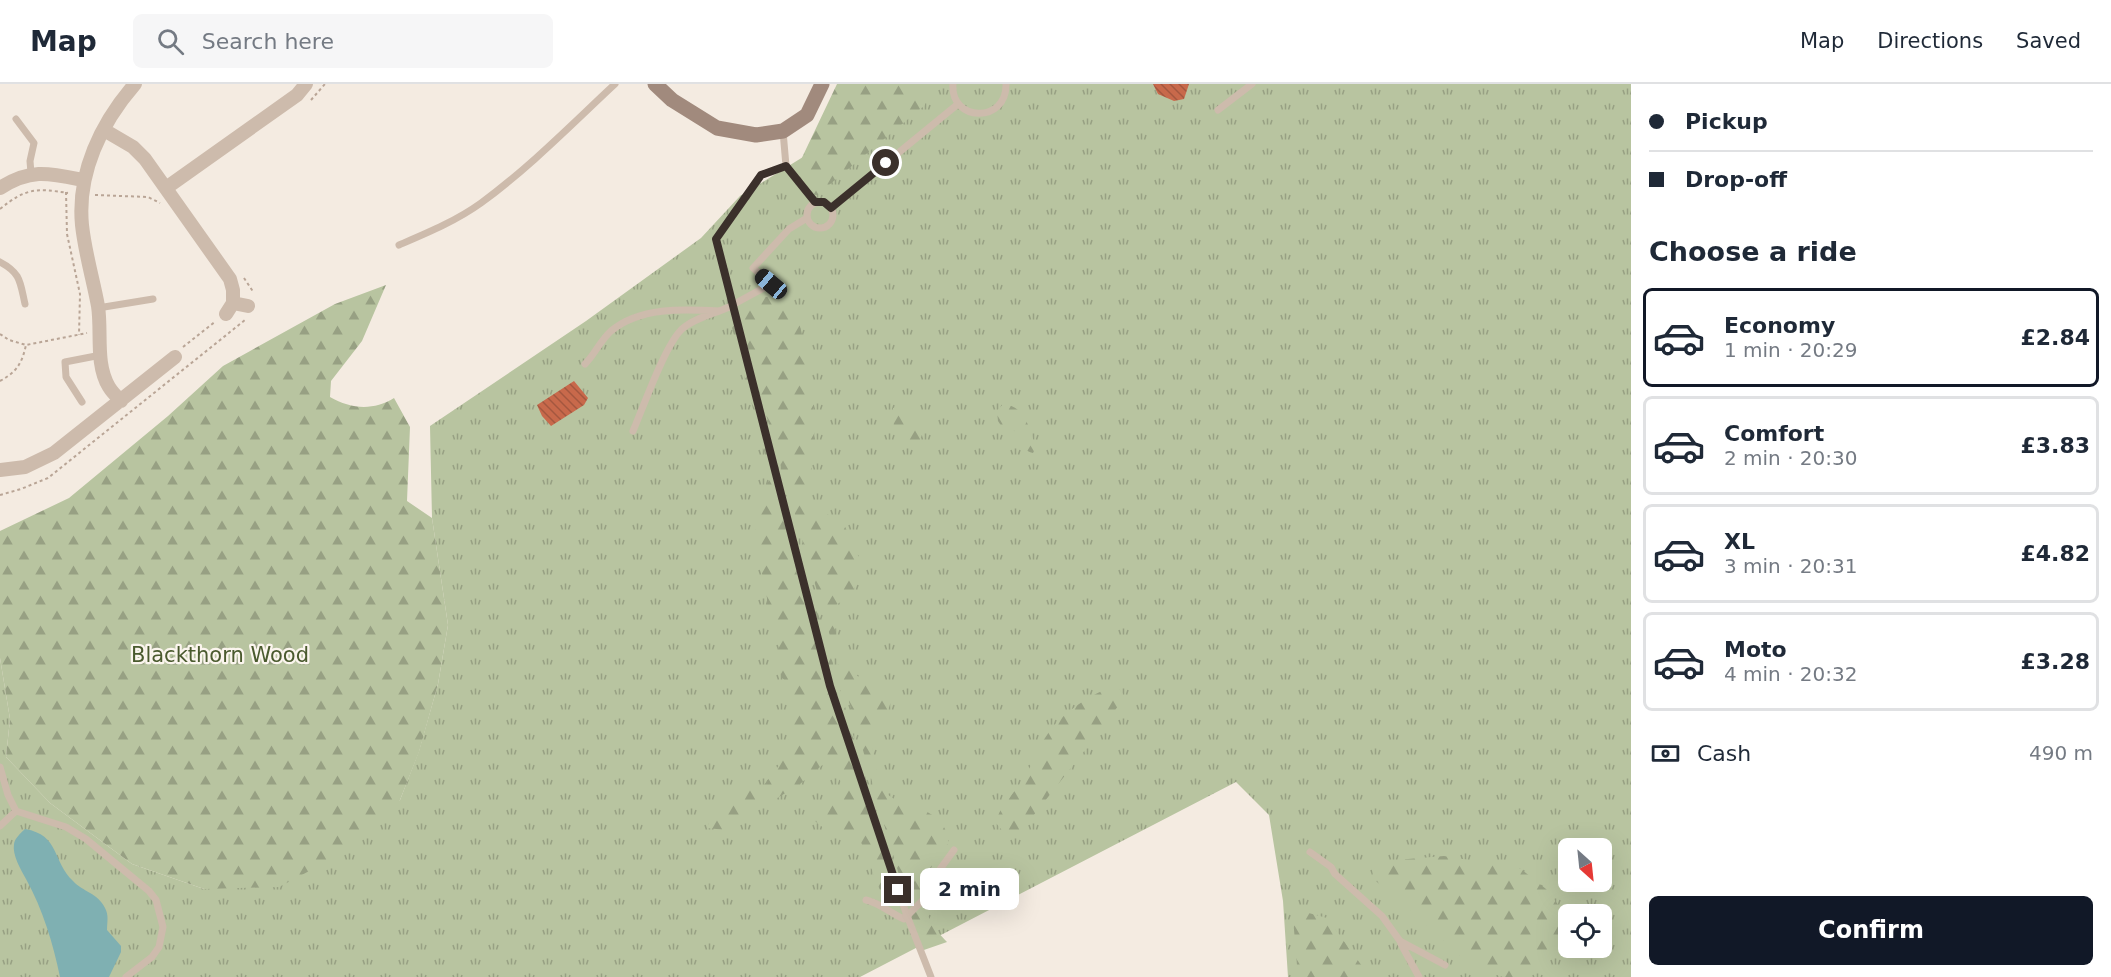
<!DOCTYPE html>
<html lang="en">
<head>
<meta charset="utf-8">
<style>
	body { margin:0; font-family:"DejaVu Sans",sans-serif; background:#f6f6f7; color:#1f2937; height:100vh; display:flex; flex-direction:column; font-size:22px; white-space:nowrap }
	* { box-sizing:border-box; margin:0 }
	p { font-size:20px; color:#747a83 }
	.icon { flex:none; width:33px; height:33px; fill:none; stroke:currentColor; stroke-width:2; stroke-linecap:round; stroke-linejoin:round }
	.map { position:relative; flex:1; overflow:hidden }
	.side { display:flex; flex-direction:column; background:#fff; width:480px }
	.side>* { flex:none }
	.top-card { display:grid; align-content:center; height:132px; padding:0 18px; background:#fff }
	.needle { width:39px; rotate:153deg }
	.buttons { position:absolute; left:1558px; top:754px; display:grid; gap:12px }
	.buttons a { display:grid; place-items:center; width:54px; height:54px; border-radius:9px; background:#fff; box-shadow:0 6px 24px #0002; font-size:30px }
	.end { position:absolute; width:27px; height:27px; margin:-14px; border:8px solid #3b302b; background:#fff; box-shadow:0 0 0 3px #fff }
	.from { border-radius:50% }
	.bubble { position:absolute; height:42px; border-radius:9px; background:#fff; box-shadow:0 6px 24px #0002; font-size:20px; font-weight:700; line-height:42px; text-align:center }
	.car { position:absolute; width:18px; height:36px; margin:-18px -9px; border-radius:8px; box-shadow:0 0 4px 2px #0007; background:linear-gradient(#222 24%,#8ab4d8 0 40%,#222 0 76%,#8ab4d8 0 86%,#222 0) }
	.top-card b { display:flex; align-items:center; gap:21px; height:57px; font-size:22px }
	.top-card b+b { border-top:2px solid #e0e1e3 }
	.top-card i { width:15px; height:15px; background:#1f2937 }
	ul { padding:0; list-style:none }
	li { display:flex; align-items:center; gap:18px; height:99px; margin:0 12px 9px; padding:0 6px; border:3px solid #e0e1e3; border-radius:9px }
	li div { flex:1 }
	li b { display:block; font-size:22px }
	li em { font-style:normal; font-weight:700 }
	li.current { border-color:#111827 }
	li>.icon { width:54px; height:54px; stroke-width:1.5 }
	h2 { padding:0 18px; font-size:27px; line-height:72px }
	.pay { display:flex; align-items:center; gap:15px; height:66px; padding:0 18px; font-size:22px }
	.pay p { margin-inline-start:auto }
	.primary-button { display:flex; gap:12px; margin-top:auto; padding:12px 18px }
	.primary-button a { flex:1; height:69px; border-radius:9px; background:#111827; color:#fff; font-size:24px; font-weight:700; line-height:69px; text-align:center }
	header { display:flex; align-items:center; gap:36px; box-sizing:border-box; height:84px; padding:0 30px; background:#fff; border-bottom:2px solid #e0e1e3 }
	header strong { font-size:28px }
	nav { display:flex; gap:33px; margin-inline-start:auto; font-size:21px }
	.search { width:420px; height:54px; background:#f6f6f7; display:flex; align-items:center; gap:15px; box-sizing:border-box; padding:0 21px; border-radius:9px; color:#747a83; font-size:22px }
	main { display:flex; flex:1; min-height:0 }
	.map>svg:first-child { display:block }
	.grass { fill:url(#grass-tufts); fill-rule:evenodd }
	.forest { fill:url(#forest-firs) }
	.water { fill:#7fb0b2 }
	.building { fill:url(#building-back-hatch) }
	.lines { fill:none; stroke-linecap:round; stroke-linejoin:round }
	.path { stroke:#b9a596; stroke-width:2; stroke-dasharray:3 3; stroke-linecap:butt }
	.lane { stroke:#cdbbac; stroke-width:7 }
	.street { stroke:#cdbbac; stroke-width:14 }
	.secondary { stroke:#a18a7d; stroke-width:15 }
	.lane-bridge { stroke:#cdbbac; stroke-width:7 }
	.route { stroke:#3b302b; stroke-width:8 }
	.labels { text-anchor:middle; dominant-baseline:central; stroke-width:4.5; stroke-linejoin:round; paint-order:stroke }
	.park-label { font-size:21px; fill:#4a5a2e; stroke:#fbf5ee }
</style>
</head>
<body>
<header>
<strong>Map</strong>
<div class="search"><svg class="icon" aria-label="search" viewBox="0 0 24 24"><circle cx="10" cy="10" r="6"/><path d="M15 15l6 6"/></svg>Search here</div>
<nav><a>Map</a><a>Directions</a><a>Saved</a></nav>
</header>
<main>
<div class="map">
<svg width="1631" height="893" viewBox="0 0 1631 893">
	<defs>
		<pattern id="grass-tufts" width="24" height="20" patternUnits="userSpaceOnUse" patternTransform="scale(1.5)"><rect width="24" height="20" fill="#b8c4a0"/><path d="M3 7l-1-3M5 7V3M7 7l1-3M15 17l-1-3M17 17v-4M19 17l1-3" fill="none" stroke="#97a083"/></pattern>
		<pattern id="forest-firs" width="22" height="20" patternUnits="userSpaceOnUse" patternTransform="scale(1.5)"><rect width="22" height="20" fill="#b8c4a0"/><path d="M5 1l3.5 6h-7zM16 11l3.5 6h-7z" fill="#97a083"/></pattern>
		<pattern id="building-back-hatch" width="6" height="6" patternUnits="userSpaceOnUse" patternTransform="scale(1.5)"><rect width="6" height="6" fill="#c8694b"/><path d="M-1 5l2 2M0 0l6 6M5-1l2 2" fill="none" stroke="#a4573f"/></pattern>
	</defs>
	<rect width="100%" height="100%" fill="#f4ebe1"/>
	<path class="grass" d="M838 0H1631V893H1288L1283 817 1269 731 1236 698 860 893H0V574L10 635 6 673 50 719 132 780 204 805 400 716 419 667 438 600 448 541 432 434 430 342 586 237 701 154 740 112 803 73ZM1569 765H1602V798H1569ZM1569 831H1602V864H1569Z"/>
	<path class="forest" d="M837 0H926L925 21 817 111 802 109 798 82Z
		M386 201 362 257 331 297 330 313C351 325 373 327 394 314L410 343 407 417 432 434 448 541 438 600 419 668 400 716 347 767 279 803 204 805 132 780 50 719 6 673 10 635 0 574V447L69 414 168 332 223 282 335 220Z
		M756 213H773L796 225C811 286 823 350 806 412 814 426 828 431 842 436L861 478C857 489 858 504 849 512 844 516 838 519 833 524L836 554 842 575 864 599C876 599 884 599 892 609 891 627 880 640 874 656 871 663 874 672 875 679 883 712 886 714 919 724 926 726 932 732 939 734L945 745 949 759C932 773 933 779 927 799 926 804 922 808 923 813 924 830 936 847 947 858L921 867 735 223Z
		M732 231 904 827 901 830 887 824 859 753 849 748 826 746 810 733 815 723 834 720 843 705 838 690 827 677 800 700 726 746 707 744 714 726 737 710 764 701 780 680 789 653 793 614 786 597 782 594 777 575 782 545 767 523V514L758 470 752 464 761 408 771 394 729 232Z
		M1003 320C1026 322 1029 345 1036 363L1033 369C1016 364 1024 352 1013 346 1009 344 1005 344 1002 343L998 337 997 327Z
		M899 323 921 338 923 347 918 363 912 365C895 352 892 345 893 324Z
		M1116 601 1123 610 1118 622 1104 642 1022 746 1005 750 996 739C999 722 1013 711 1022 697 1032 682 1038 663 1049 648 1065 627 1091 610 1116 601Z
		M1444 772 1487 779 1501 776 1521 785 1546 805 1563 827 1565 845 1560 865 1542 885 1512 893H1503L1483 886 1459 871 1394 811 1373 795 1372 778Z
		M1292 822 1305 828 1327 834 1370 893H1298Z"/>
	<path class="water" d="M25 745C60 751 52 777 73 797 83 808 98 809 105 824 109 831 107 838 107 846L121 862V868L109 893H60C53 859 43 826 26 795 21 786 12 771 14 760 15 754 20 750 25 745Z"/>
	<path class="building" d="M1153 0H1189L1184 15 1174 17 1158 10Z
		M574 297 588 314 584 321 551 342 542 332 537 321Z"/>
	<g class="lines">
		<path class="path" d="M311 16 325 0
			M66 108 67 150 80 210 79 251
			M95 111 148 113 160 119
			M0 125C26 104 36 104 68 109
			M244 194 254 209
			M0 250 9 256 26 261 87 249
			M183 263 216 237
			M0 297C17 288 22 279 26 261
			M0 411 21 405 48 394 245 236"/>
		<path class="lane" d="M953 0C950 38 1007 40 1006 0
			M1218 26 1252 0
			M16 35 34 59 30 77 31 89
			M783 47 786 82 815 118
			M786 82 761 91 716 155 830 602 906 829 931 893
			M807 131a13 13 0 1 1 26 0a13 13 0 1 1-26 0Z
			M831 124 958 20
			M399 161C427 149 456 137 481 119 529 84 572 40 615 0
			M0 178C21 189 20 198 25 220
			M736 219 771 200 753 184 789 145 807 134
			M98 224 153 215
			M585 280C595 270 600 257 611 247 640 223 682 225 718 227
			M82 318 66 293 65 278 101 271
			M633 347C643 324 665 261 682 245 694 234 714 230 729 223
			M0 683 8 711 16 727
			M0 742 16 727 66 743 86 755 149 807 156 816 163 843 159 863 152 873 126 893
			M1310 768 1331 783 1335 790 1382 832 1400 857 1445 881
			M866 816C880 819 890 829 904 835L906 832
			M908 831 926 813 938 788 954 766
			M1401 860 1419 893"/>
		<path class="street" d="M104 46 133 63 145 75 230 195 233 206V219L226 230
			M0 104C31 84 49 89 83 96
			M166 104 297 11 306 0
			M233 219 248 222
			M121 317C117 313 112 308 109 303 95 280 102 248 98 222 93 195 85 169 82 141 77 89 101 39 135 0
			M0 386 25 383 54 369 175 273"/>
		<path class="secondary" d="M655 0 672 16 717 44 756 51 783 47 807 31 822 0"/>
		<path class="lane-bridge" d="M906 832 908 831"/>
	</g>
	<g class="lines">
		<path class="route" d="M886 79 831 124 824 118H815L786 82 761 91 716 155 830 602 898 806"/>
	</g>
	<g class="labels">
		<g class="park-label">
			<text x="220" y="571">Blackthorn Wood</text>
		</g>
	</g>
</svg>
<div class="buttons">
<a><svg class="needle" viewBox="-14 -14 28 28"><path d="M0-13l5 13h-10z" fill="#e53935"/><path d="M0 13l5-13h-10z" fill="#747a83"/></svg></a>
<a><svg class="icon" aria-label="locate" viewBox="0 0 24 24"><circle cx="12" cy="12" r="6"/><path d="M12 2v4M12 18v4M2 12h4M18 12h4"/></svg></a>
</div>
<i class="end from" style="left:886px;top:79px"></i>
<i class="end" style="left:898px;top:806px"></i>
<div class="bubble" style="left:920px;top:784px;width:99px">2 min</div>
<i class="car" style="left:771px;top:200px;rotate:310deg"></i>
</div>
<section class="side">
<div class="top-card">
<b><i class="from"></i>Pickup</b>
<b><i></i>Drop-off</b>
</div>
<h2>Choose a ride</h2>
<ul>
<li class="current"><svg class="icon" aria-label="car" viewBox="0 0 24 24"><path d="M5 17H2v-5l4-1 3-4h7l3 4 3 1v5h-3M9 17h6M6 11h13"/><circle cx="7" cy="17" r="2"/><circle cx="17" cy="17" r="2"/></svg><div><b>Economy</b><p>1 min · 20:29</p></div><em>£2.84</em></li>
<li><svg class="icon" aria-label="car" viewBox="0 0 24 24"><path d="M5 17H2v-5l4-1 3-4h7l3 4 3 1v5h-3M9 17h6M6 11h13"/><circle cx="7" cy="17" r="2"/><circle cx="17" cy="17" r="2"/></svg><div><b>Comfort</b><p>2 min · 20:30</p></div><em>£3.83</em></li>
<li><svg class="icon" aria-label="car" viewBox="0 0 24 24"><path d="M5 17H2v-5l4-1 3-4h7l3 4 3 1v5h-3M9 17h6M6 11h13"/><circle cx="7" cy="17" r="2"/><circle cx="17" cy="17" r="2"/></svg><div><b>XL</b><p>3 min · 20:31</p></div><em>£4.82</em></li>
<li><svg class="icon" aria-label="car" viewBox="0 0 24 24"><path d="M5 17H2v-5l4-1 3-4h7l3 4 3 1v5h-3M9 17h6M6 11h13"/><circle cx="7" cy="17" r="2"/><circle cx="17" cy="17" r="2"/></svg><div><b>Moto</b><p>4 min · 20:32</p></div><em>£3.28</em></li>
</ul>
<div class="pay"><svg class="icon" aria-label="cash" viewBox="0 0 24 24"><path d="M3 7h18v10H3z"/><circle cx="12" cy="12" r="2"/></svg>Cash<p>490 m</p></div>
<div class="primary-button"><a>Confirm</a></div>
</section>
</main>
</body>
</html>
